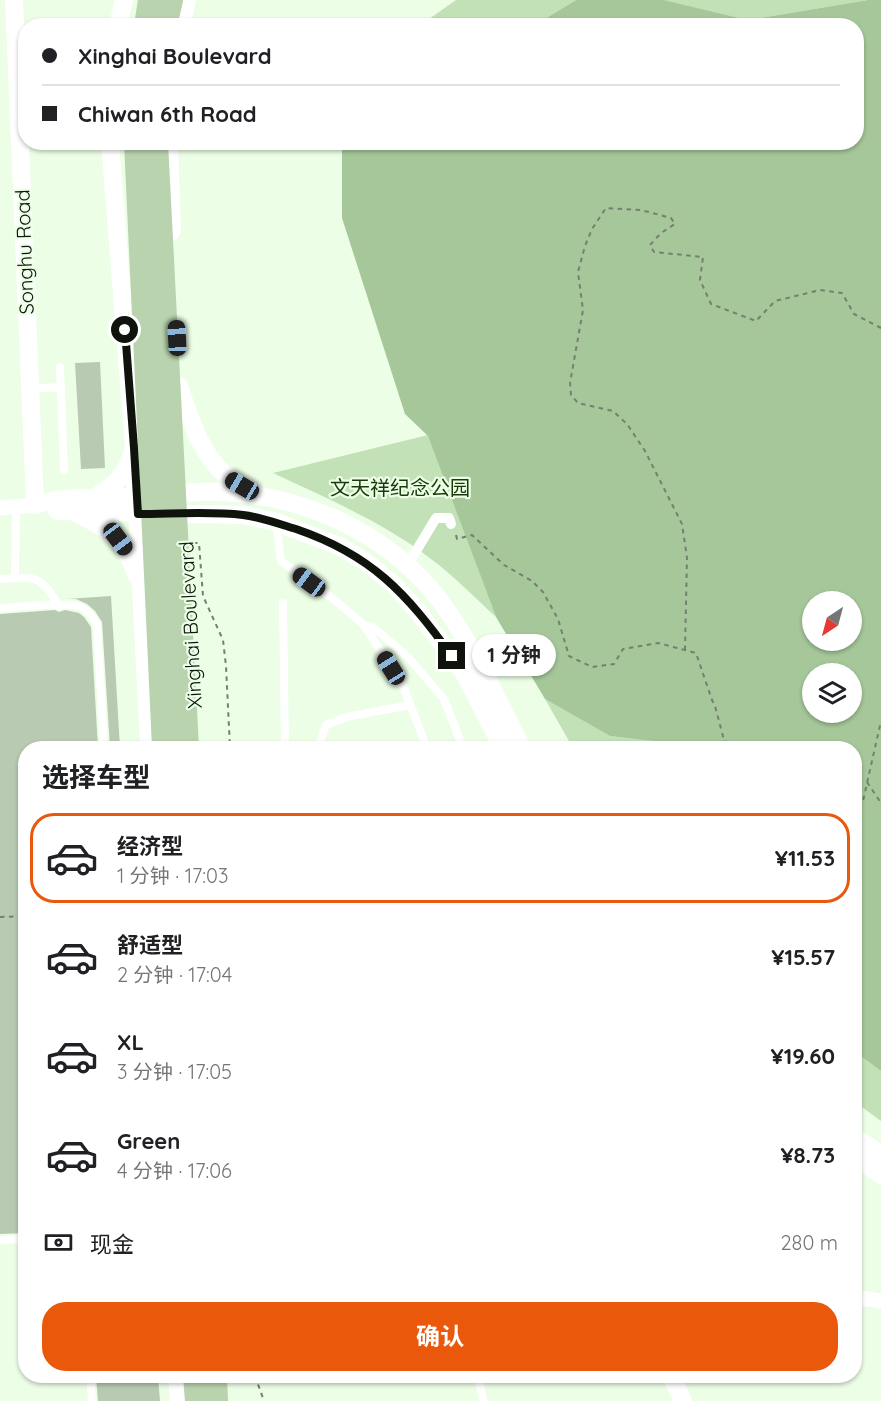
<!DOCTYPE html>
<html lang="zh">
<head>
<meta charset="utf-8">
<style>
	body { margin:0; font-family:Quicksand,"Noto Sans SC",sans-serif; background:#f2f2f2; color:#202124; height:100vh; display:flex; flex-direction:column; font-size:22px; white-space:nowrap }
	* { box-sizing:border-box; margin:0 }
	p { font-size:20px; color:#757577 }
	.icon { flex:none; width:33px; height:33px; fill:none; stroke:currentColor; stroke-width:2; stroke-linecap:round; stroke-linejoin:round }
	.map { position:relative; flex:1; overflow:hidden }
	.details { position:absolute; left:18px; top:741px; width:844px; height:642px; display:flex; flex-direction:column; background:#fff; border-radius:24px; box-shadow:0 2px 4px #0004 }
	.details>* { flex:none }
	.banner { position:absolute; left:18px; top:18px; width:846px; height:132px; border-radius:24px; box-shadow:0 2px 4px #0004; display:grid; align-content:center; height:132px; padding:0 24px; background:#fff }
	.needle { width:39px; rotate:216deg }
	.fabs { position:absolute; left:802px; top:591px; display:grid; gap:12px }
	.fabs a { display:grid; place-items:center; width:60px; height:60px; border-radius:50%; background:#fff; box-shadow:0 2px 4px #0004; font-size:30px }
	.end { position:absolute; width:27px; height:27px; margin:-14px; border:8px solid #0e140c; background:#fff; box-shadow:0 0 0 3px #fff }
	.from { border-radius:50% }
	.bubble { position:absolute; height:42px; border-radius:21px; background:#fff; box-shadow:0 2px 4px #0004; font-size:20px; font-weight:700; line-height:42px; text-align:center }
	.car { position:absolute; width:18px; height:36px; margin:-18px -9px; border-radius:8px; box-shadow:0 0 4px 2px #0007; background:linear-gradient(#222 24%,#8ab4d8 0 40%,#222 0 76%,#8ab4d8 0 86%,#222 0) }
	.banner b { display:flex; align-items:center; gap:21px; height:57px; font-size:22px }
	.banner b+b { border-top:2px solid #e0e0e0 }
	.banner i { width:15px; height:15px; background:#202124 }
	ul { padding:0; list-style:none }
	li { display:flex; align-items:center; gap:18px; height:90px; margin:0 12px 9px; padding:0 12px; border:3px solid transparent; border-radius:24px }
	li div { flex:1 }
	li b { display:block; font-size:22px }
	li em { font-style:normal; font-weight:700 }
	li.selected { border-color:#ea580c }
	li>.icon { width:54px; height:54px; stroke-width:1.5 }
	h2 { padding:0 24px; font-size:27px; line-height:72px }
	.pay { display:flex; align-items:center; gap:15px; height:66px; padding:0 24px; font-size:22px }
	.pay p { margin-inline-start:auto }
	.action { display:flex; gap:12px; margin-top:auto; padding:12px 24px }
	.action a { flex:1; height:69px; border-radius:24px; background:#ea580c; color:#fff; font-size:24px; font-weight:700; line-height:69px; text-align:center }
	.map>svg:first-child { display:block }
	.green { fill:#c2e1b7 }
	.forest { fill:#a5c799; fill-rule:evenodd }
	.building { fill:#b8cab2 }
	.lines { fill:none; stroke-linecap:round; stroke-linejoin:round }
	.path { stroke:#748070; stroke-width:2; stroke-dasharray:4.5 4.5; stroke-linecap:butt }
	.service { stroke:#fff; stroke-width:8 }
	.pedestrian { stroke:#fff; stroke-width:10 }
	.minor { stroke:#fff; stroke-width:15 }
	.tertiary { stroke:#fff; stroke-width:18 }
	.primary { stroke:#b8d3ad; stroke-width:24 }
	.route { stroke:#0e140c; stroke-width:8 }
	.labels { text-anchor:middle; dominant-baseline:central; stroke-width:4.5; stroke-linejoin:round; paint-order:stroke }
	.street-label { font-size:20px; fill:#0e140c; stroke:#ecfee6 }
	.park-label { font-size:20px; fill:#193909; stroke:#ecfee6 }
</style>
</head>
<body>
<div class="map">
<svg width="881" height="1401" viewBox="0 0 881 1401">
	<rect width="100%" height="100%" fill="#ecfee6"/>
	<path class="green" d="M456 0H576L535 25 419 26Z
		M664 0H868L748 20Z
		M428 435 496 617C475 598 454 576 431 559 385 523 326 498 273 473Z
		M545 699 610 736 679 744 681 748H573Z
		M855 1052 881 1071V1121L855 1102Z"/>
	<path class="forest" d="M576 0H664L748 20 868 0H881V1071L855 1052V748H681L678 744 610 736 545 699 496 617 428 436 405 414 342 218V143L856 142V26L535 25ZM813 602H852V640H813ZM813 674H852V712H813Z"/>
	<path class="building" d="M100 362 105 468 81 469 75 363Z
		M111 596 120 748H110L102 622 95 611 87 604 76 599H67Z
		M55 610 59 612 65 610 79 613 84 617 91 627 98 748H26V1233L0 1234V614Z
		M96 1376H158L160 1401H98Z"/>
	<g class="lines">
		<path class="path" d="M456 535 457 539 472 535 504 565 532 581 543 592 558 619 569 656 592 667 614 664 623 649 658 643 696 653 712 700 715 706 724 740 735 748
			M193 543H199L203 596 223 640 226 666 230 748
			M685 650 687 558 682 524 645 451 627 424 613 411 578 403 571 395 570 383 583 310 578 272 585 246 592 229 606 208 641 210 671 218 675 224 661 233 650 245 654 252 703 257 700 280 711 304 756 321 775 301 820 290 842 293 854 314 881 328
			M867 782 881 803
			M855 816 863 801 881 721
			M0 917 26 916
			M255 1376 264 1401"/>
		<path class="service" d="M60 367 64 470
			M30 389 61 387
			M276 522 281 561 336 601 364 625 403 686 427 748
			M15 578 16 506
			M0 579C35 577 40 574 59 606
			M283 603 285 748
			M0 608C17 607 69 601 81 607 89 611 93 618 97 625L104 748
			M364 625 373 627 408 657 444 699 463 748
			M318 748 326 725 346 717 410 705
			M0 1240 26 1239
			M90 1376 92 1401
			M476 1376 480 1384 483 1401"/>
		<path class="pedestrian" d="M407 566 436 518H449L451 524"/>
		<path class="minor" d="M0 508 35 505
			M855 1297 881 1301"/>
		<path class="tertiary" d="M14 0 35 505
			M118 26 124 0
			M181 26 187 0
			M110 142 134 448 149 748
			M169 142 172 231
			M179 386C190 418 200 455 228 477 235 483 245 487 253 491
			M94 498C116 485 124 477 133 452
			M35 505C69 494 107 499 143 496 169 494 194 491 220 492 303 495 386 532 438 598 473 644 496 697 522 748
			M57 511 243 515 276 522 339 546 366 562 393 584 415 608 464 673 503 748
			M77 514C110 528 125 542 137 576
			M855 1137 881 1155
			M855 1157 881 1175
			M177 1376 179 1401
			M671 1376 683 1401"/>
		<path class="primary" d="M146 26 150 0
			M165 26 171 0
			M136 142 164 748
			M156 142 187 748
			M195 1376 197 1401
			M215 1376 216 1401"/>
	</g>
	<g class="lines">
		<path class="route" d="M125 330 134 448 138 514C171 514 210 511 243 515 261 517 279 524 296 529 372 555 406 593 452 656"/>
	</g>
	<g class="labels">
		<g class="street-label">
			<text transform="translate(24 252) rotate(-92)">Songhu Road</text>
			<text transform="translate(190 625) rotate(-93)">Xinghai Boulevard</text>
		</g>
		<g class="park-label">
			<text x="400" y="487">文天祥纪念公园</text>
		</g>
	</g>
</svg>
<div class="fabs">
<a><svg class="needle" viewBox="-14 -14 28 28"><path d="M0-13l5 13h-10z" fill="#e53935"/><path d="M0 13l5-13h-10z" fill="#757577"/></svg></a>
<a><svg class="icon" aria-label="layers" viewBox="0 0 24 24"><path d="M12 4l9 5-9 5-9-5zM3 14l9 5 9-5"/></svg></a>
</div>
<i class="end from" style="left:125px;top:330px"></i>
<i class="end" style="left:452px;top:656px"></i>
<div class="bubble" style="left:472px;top:634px;width:84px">1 分钟</div>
<i class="car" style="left:177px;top:338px;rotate:357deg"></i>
<i class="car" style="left:242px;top:486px;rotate:300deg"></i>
<i class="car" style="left:118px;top:539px;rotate:143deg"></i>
<i class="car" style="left:309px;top:582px;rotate:306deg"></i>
<i class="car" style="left:391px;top:668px;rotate:328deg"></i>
<div class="banner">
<b><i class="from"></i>Xinghai Boulevard</b>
<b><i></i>Chiwan 6th Road</b>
</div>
<section class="details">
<h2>选择车型</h2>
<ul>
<li class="selected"><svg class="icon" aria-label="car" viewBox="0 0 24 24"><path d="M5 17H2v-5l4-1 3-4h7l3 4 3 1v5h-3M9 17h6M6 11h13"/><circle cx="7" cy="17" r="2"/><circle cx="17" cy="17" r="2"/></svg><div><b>经济型</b><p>1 分钟 · 17:03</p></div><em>¥11.53</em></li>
<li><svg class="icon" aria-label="car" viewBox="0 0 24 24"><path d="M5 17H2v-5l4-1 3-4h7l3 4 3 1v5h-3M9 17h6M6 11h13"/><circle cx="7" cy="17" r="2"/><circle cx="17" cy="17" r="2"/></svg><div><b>舒适型</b><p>2 分钟 · 17:04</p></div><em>¥15.57</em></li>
<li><svg class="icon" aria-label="car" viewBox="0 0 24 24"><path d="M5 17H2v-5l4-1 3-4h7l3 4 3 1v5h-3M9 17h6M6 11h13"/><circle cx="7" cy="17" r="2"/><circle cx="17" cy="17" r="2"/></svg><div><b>XL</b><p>3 分钟 · 17:05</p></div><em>¥19.60</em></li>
<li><svg class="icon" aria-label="car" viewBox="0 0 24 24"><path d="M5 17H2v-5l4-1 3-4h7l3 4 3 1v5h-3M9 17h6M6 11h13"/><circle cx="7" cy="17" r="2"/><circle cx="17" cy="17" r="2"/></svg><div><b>Green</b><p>4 分钟 · 17:06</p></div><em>¥8.73</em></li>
</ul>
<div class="pay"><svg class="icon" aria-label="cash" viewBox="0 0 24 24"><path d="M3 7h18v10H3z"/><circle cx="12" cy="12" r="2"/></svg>现金<p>280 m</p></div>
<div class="action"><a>确认</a></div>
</section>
</div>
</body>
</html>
